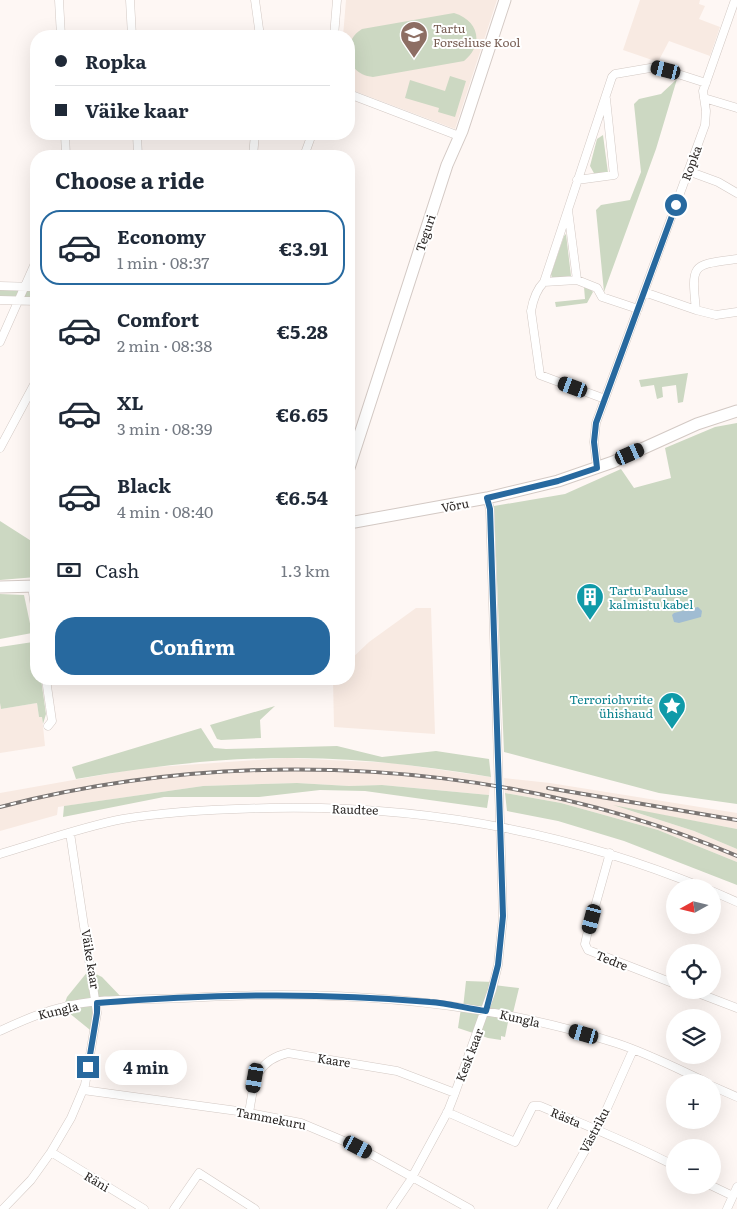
<!DOCTYPE html>
<html lang="en">
<head>
<meta charset="utf-8">
<style>
	body { margin:0; font-family:Literata,serif; background:#f6f6f7; color:#1f2937; height:100vh; display:flex; flex-direction:column; font-size:19px; white-space:nowrap }
	* { box-sizing:border-box; margin:0 }
	p { font-size:16px; color:#747a83 }
	.icon { flex:none; width:28px; height:28px; fill:none; stroke:currentColor; stroke-width:2; stroke-linecap:round; stroke-linejoin:round }
	.map { position:relative; flex:1; overflow:hidden }
	.details { position:absolute; left:30px; top:150px; width:325px; height:535px; display:flex; flex-direction:column; background:#fff; border-radius:20px; box-shadow:0 5px 20px #0002 }
	.details>* { flex:none }
	.top-card { position:absolute; left:30px; top:30px; width:325px; height:110px; border-radius:20px; box-shadow:0 5px 20px #0002; display:grid; align-content:center; height:110px; padding:0 25px; background:#fff }
	.needle { width:32px; rotate:262deg }
	.buttons { position:absolute; left:666px; top:879px; display:grid; gap:10px }
	.buttons a { display:grid; place-items:center; width:55px; height:55px; border-radius:50%; background:#fff; box-shadow:0 5px 20px #0002; font-size:25px }
	.end { position:absolute; width:22px; height:22px; margin:-11px; border:6px solid #27699f; background:#fff; box-shadow:0 0 0 2px #fff }
	.from { border-radius:50% }
	.bubble { position:absolute; height:35px; border-radius:18px; background:#fff; box-shadow:0 5px 20px #0002; font-size:16px; font-weight:700; line-height:35px; text-align:center }
	.car { position:absolute; width:15px; height:30px; margin:-15px -8px; border-radius:6px; box-shadow:0 0 4px 1px #0007; background:linear-gradient(#222 24%,#8ab4d8 0 40%,#222 0 76%,#8ab4d8 0 86%,#222 0) }
	.top-card b { display:flex; align-items:center; gap:18px; height:48px; font-size:19px }
	.top-card b+b { border-top:1px solid #e0e1e3 }
	.top-card i { width:12px; height:12px; background:#1f2937 }
	ul { padding:0; list-style:none }
	li { display:flex; align-items:center; gap:15px; height:75px; margin:0 10px 8px; padding:0 15px; border:2px solid transparent; border-radius:20px }
	li div { flex:1 }
	li b { display:block; font-size:19px }
	li em { font-style:normal; font-weight:700 }
	li.active { border-color:#27699f }
	li>.icon { width:45px; height:45px; stroke-width:1.5 }
	h2 { padding:0 25px; font-size:22px; line-height:60px }
	.pay { display:flex; align-items:center; gap:12px; height:55px; padding:0 25px; font-size:19px }
	.pay p { margin-inline-start:auto }
	.cta { display:flex; gap:10px; margin-top:auto; padding:10px 25px }
	.cta a { flex:1; height:58px; border-radius:20px; background:#27699f; color:#fff; font-size:20px; font-weight:700; line-height:58px; text-align:center }
	.map>svg:first-child { display:block }
	.built { fill:#f8eae2 }
	.green { fill:#ccd8c2 }
	.water { fill:#a0bcd2 }
	.lines { fill:none; stroke-linecap:round; stroke-linejoin:round }
	.street-casing { stroke:#d3c9c4; stroke-width:9 }
	.secondary-casing { stroke:#d3c9c4; stroke-width:13 }
	.street { stroke:#fff; stroke-width:8 }
	.secondary { stroke:#fff; stroke-width:11 }
	.rail-casing { stroke:#7a7573; stroke-width:4 }
	.rail { stroke:#fff; stroke-width:2; stroke-dasharray:5.5; stroke-linecap:butt }
	.route { stroke:#27699f; stroke-width:6 }
	.labels { text-anchor:middle; dominant-baseline:central; stroke-width:4; stroke-linejoin:round; paint-order:stroke }
	.education-label { font-size:12px; fill:#785e54; stroke:#fff; text-anchor:start }
	.street-label { font-size:12px; fill:#2b2725; stroke:#fff }
	.culture-label { font-size:12px; fill:#0d838f; stroke:#fff; text-anchor:start }
</style>
</head>
<body>
<div class="map">
<svg width="737" height="1209" viewBox="0 0 737 1209">
	<rect width="100%" height="100%" fill="#fef7f4"/>
	<path class="built" d="M346 0H497L455 129 349 89V36H343Z
		M640 0H700L699 4 705 6 699 19 720 27 710 56 669 41 658 62 623 50Z
		M416 608H431L435 734 334 727 333 679H349V661L369 642Z
		M0 703 1 709 37 703 39 717 42 716 45 746 0 753Z
		M287 758 393 763 491 777 489 795 382 785 349 786 297 783 203 786 58 807 57 815 0 831V793L141 768Z
		M504 778 550 783 737 813V829L619 807 694 831 737 849V862L658 830 561 803 505 793Z"/>
	<path class="green" d="M454 13C478 20 485 44 464 61L373 77C346 75 340 42 362 29Z
		M450 76 466 81 455 117 438 112 439 108 405 98 410 80 445 91Z
		M677 79 656 149 604 292 596 210 601 205 630 200 641 172 634 104 639 99 661 94Z
		M603 135 608 173 595 175 590 166 597 139Z
		M566 234 571 276 552 279 551 274 564 236Z
		M0 286 36 287V301L0 300Z
		M588 286 593 292 587 303 556 307 555 302 585 299 584 287Z
		M688 373 683 402 678 403 676 385 662 387 663 397 657 399 654 385 641 387 639 380Z
		M737 423V804L659 793 504 752 494 506 565 494 621 469 634 488 671 478 665 448 715 427Z
		M0 521 36 544V577L0 580Z
		M0 594 24 595 32 633 0 639Z
		M33 642 36 651V679H41L46 714 43 724 42 717H39L37 703 1 709 0 703V647Z
		M275 706 260 720 261 738 221 740 217 739 210 725Z
		M201 728 214 748 226 749 337 746 382 757 436 751 489 759 491 777C423 766 355 757 287 758 216 758 146 767 76 779L72 767Z
		M297 783 349 786 382 785 489 795 487 808 365 791 320 790 259 797H164L63 817 64 806 203 786Z
		M505 793 561 803 658 830 737 862V885L624 841 558 821 507 811Z
		M613 805 737 829V849L694 831Z
		M93 965 94 973 102 977 125 1001 97 1003 95 1034 63 1008 67 997Z
		M466 981 494 982V985L519 988 512 1017H509L505 1037 501 1036V1040L488 1038 458 1028 461 1008H463Z"/>
	<path class="water" d="M698 607 702 611 701 617 679 623 674 622 672 615 674 613Z"/>
	<g class="lines">
		<defs>
			<path id="street" d="M59 0 61 36
				M130 0 132 36
				M255 0 260 36
				M334 36 337 0
				M349 94 459 136
				M704 98 737 108
				M65 134 66 156
				M137 134 138 156
				M253 156 255 134
				M304 156 312 134
				M688 171 718 182 737 193
				M577 180 614 175 606 99
				M737 259C692 265 691 263 696 310L716 315 737 312
				M577 280 597 288 602 297 638 309
				M544 282 577 280 568 210
				M0 286 36 287
				M644 292 696 310
				M0 300 36 301
				M0 342 36 261
				M605 399 540 375 531 311C533 300 536 290 544 282L612 77 615 74 656 67 706 83
				M0 448 36 381
				M597 467 594 442 596 423 705 125 706 111 703 91 735 0
				M32 586 36 614
				M46 679 52 721 48 726
				M610 853 587 935 585 944 588 950 675 984
				M0 854C41 842 81 827 123 819 171 811 221 809 270 808 419 805 566 831 704 888
				M712 891 737 902
				M690 990 737 1008
				M0 1031C19 1022 39 1013 60 1008 99 997 144 1000 184 998 329 989 477 998 616 1043 647 1053 676 1068 706 1082
				M712 1086 737 1097
				M83 1090 245 1112 301 1123 358 1147 470 1209
				M447 1112 515 1142 533 1106H540C585 1125 631 1143 675 1166
				M249 1113C254 1084 254 1061 288 1053L397 1071 455 1093
				M51 1152 144 1209
				M710 1185 733 1196
				M3 1209 31 1180 51 1152 71 1118 85 1085 97 1013 70 833
				M174 1209 199 1173 255 1209
				M391 1209 410 1181 448 1111 455 1093 492 990 498 965 503 917 490 509 487 498
				M552 1209 600 1124 633 1050
				M727 1209 737 1187"/>
			<path id="secondary" d="M349 468 447 165 462 131 505 0
				M349 523 487 498 558 481 613 462 697 424 737 411
				M0 587 36 586"/>
		</defs>
		<use href="#street" class="street-casing"/>
		<use href="#secondary" class="secondary-casing"/>
		<use href="#street" class="street"/>
		<use href="#secondary" class="secondary"/>
		<defs>
			<path id="rail" d="M548 788 737 820
				M0 807C239 745 509 759 737 856"/>
		</defs>
		<use href="#rail" class="rail-casing"/>
		<use href="#rail" class="rail"/>
	</g>
	<g class="lines">
		<path class="route" d="M88 1067 97 1013V1003C208 994 319 992 430 1002 449 1003 468 1009 486 1011L498 965 503 916 490 509 487 498 558 481 597 468 594 442 596 423 676 205"/>
	</g>
	<defs>
		<symbol id="school-pin" viewBox="-11 -11 22 30"><path d="M0 17L-7.5 6A9.5 9.5 0 1 1 7.5 6Z" fill="#8d6e63" stroke="#fff"/><path d="M0-5L7-2L0 1L-7-2ZM-4 1L0 2.5L4 1V4Q0 6-4 4Z" fill="#fff"/></symbol>
		<symbol id="building-pin" viewBox="-11 -11 22 30"><path d="M0 17L-7.5 6A9.5 9.5 0 1 1 7.5 6Z" fill="#0f9aa8" stroke="#fff"/><path d="M-4-6H4V6H1V3H-1V6H-4ZM-2.5-4.3h1.7v1.8h-1.7ZM.8-4.3h1.7v1.8H.8ZM-2.5-1h1.7V.8h-1.7ZM.8-1h1.7V.8H.8Z" fill="#fff"/></symbol>
		<symbol id="sight-pin" viewBox="-11 -11 22 30"><path d="M0 17L-7.5 6A9.5 9.5 0 1 1 7.5 6Z" fill="#0f9aa8" stroke="#fff"/><path d="M0-6L1.8-2.2L6-1.7L2.9 1.2L3.7 5.4L0 3.3L-3.7 5.4L-2.9 1.2L-6-1.7L-1.8-2.2Z" fill="#fff"/></symbol>
	</defs>
	<g fill-rule="evenodd">
		<use href="#school-pin" x="398" y="19" width="32" height="43"/>
		<use href="#building-pin" x="574" y="581" width="32" height="43"/>
		<use href="#sight-pin" x="656" y="690" width="32" height="43"/>
	</g>
	<g class="labels">
		<g class="education-label">
			<text x="433" y="28">Tartu<tspan x="433" dy="14">Forseliuse Kool</tspan></text>
		</g>
		<g class="street-label">
			<text transform="translate(691 163) rotate(-70)">Ropka</text>
			<text transform="translate(425 233) rotate(-72)">Teguri</text>
			<text transform="translate(455 505) rotate(-11)">Võru</text>
			<text transform="translate(355 809) rotate(2)">Raudtee</text>
			<text transform="translate(91 959) rotate(81)">Väike kaar</text>
			<text transform="translate(612 960) rotate(22)">Tedre</text>
			<text transform="translate(58 1010) rotate(-14)">Kungla</text>
			<text transform="translate(520 1018) rotate(13)">Kungla</text>
			<text transform="translate(469 1055) rotate(-69)">Kesk kaar</text>
			<text transform="translate(334 1060) rotate(9)">Kaare</text>
			<text transform="translate(566 1117) rotate(23)">Rästa</text>
			<text transform="translate(271 1118) rotate(11)">Tammekuru</text>
			<text transform="translate(594 1130) rotate(-62)">Västriku</text>
			<text transform="translate(97 1181) rotate(31)">Räni</text>
		</g>
		<g class="culture-label">
			<text x="609" y="590">Tartu Pauluse<tspan x="609" dy="14">kalmistu kabel</tspan></text>
			<text x="653" y="699" text-anchor="end">Terroriohvrite<tspan x="653" dy="14">ühishaud</tspan></text>
		</g>
	</g>
</svg>
<div class="buttons">
<a><svg class="needle" viewBox="-14 -14 28 28"><path d="M0-13l5 13h-10z" fill="#e53935"/><path d="M0 13l5-13h-10z" fill="#747a83"/></svg></a>
<a><svg class="icon" aria-label="locate" viewBox="0 0 24 24"><circle cx="12" cy="12" r="6"/><path d="M12 2v4M12 18v4M2 12h4M18 12h4"/></svg></a>
<a><svg class="icon" aria-label="layers" viewBox="0 0 24 24"><path d="M12 4l9 5-9 5-9-5zM3 14l9 5 9-5"/></svg></a>
<a>+</a>
<a>−</a>
</div>
<i class="end from" style="left:676px;top:205px"></i>
<i class="end" style="left:88px;top:1067px"></i>
<div class="bubble" style="left:105px;top:1050px;width:82px">4 min</div>
<i class="car" style="left:666px;top:70px;rotate:284deg"></i>
<i class="car" style="left:573px;top:387px;rotate:290deg"></i>
<i class="car" style="left:630px;top:454px;rotate:66deg"></i>
<i class="car" style="left:592px;top:919px;rotate:195deg"></i>
<i class="car" style="left:584px;top:1034px;rotate:286deg"></i>
<i class="car" style="left:255px;top:1078px;rotate:190deg"></i>
<i class="car" style="left:358px;top:1147px;rotate:118deg"></i>
<div class="top-card">
<b><i class="from"></i>Ropka</b>
<b><i></i>Väike kaar</b>
</div>
<section class="details">
<h2>Choose a ride</h2>
<ul>
<li class="active"><svg class="icon" aria-label="car" viewBox="0 0 24 24"><path d="M5 17H2v-5l4-1 3-4h7l3 4 3 1v5h-3M9 17h6M6 11h13"/><circle cx="7" cy="17" r="2"/><circle cx="17" cy="17" r="2"/></svg><div><b>Economy</b><p>1 min · 08:37</p></div><em>€3.91</em></li>
<li><svg class="icon" aria-label="car" viewBox="0 0 24 24"><path d="M5 17H2v-5l4-1 3-4h7l3 4 3 1v5h-3M9 17h6M6 11h13"/><circle cx="7" cy="17" r="2"/><circle cx="17" cy="17" r="2"/></svg><div><b>Comfort</b><p>2 min · 08:38</p></div><em>€5.28</em></li>
<li><svg class="icon" aria-label="car" viewBox="0 0 24 24"><path d="M5 17H2v-5l4-1 3-4h7l3 4 3 1v5h-3M9 17h6M6 11h13"/><circle cx="7" cy="17" r="2"/><circle cx="17" cy="17" r="2"/></svg><div><b>XL</b><p>3 min · 08:39</p></div><em>€6.65</em></li>
<li><svg class="icon" aria-label="car" viewBox="0 0 24 24"><path d="M5 17H2v-5l4-1 3-4h7l3 4 3 1v5h-3M9 17h6M6 11h13"/><circle cx="7" cy="17" r="2"/><circle cx="17" cy="17" r="2"/></svg><div><b>Black</b><p>4 min · 08:40</p></div><em>€6.54</em></li>
</ul>
<div class="pay"><svg class="icon" aria-label="cash" viewBox="0 0 24 24"><path d="M3 7h18v10H3z"/><circle cx="12" cy="12" r="2"/></svg>Cash<p>1.3 km</p></div>
<div class="cta"><a>Confirm</a></div>
</section>
</div>
</body>
</html>
